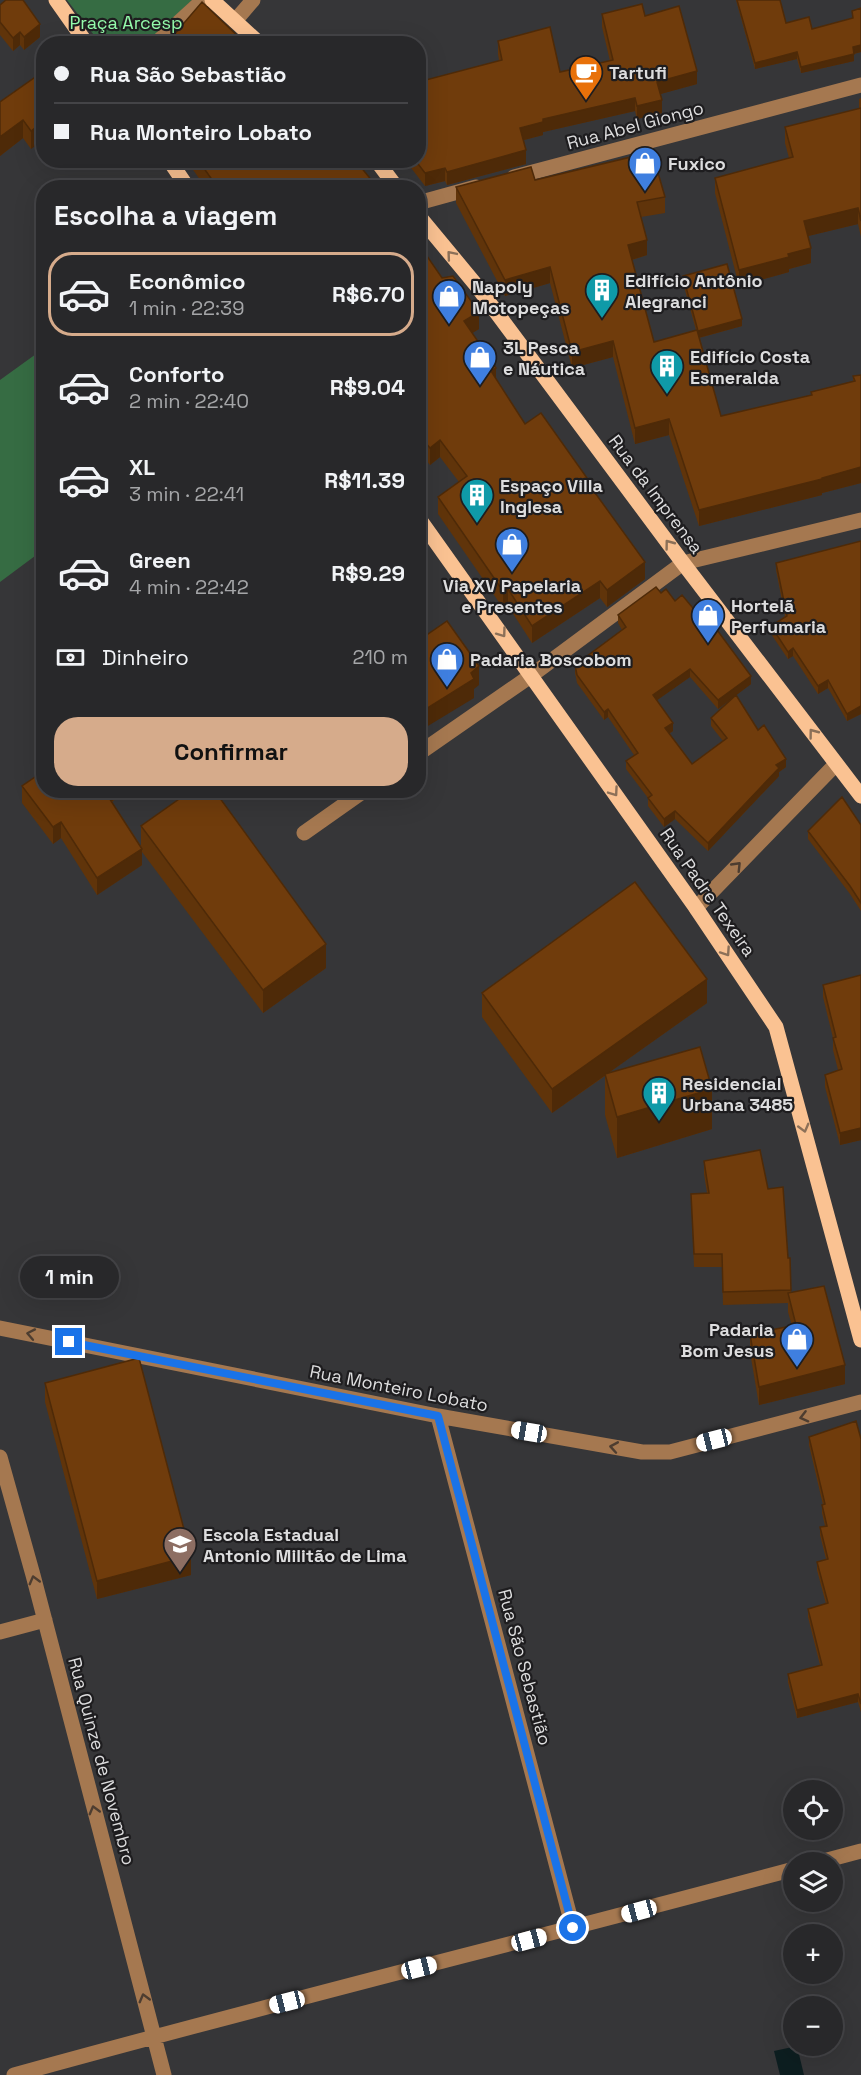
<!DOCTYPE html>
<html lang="pt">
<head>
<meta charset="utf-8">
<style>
	body { margin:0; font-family:"Space Grotesk",sans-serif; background:#303032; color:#f1f3f6; height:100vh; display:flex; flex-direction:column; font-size:22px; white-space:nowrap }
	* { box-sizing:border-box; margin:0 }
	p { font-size:20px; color:#a5a6a8 }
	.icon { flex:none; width:33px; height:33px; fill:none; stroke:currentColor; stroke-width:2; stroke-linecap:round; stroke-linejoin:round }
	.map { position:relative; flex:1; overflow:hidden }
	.sheet { position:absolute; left:36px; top:180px; width:390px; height:618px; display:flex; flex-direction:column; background:#28282a; border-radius:24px; box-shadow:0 6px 24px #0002,0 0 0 2px #444447 }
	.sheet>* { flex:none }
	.banner { position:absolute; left:36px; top:36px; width:390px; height:132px; border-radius:24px; box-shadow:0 6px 24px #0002,0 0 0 2px #444447; display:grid; align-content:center; height:132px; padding:0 18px; background:#28282a }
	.fabs { position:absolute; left:783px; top:1780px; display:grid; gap:12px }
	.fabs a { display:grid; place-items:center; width:60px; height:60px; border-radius:50%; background:#28282a; box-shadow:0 6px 24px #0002,0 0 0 2px #444447; font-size:30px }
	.end { position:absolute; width:27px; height:27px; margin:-14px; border:8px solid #1a73e8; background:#fff; box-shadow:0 0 0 3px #fff }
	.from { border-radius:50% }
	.bubble { position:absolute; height:42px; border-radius:21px; background:#28282a; box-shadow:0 6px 24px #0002,0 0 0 2px #444447; font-size:20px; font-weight:600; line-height:42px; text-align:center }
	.car { position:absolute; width:18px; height:36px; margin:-18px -9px; border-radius:8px; box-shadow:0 0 4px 2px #0007; background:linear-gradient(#fff 24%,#345 0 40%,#fff 0 76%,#345 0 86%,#fff 0) }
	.banner b { display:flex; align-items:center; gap:21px; height:57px; font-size:22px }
	.banner b+b { border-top:2px solid #444447 }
	.banner i { width:15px; height:15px; background:#f1f3f6 }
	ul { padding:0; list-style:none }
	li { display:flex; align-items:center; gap:18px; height:84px; margin:0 12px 9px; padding:0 6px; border:3px solid transparent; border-radius:24px }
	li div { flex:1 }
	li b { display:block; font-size:22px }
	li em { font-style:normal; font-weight:600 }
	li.current { border-color:#d6ab8b }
	li>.icon { width:54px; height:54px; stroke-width:1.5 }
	h2 { padding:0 18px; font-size:27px; line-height:72px }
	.pay { display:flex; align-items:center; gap:15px; height:66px; padding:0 18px; font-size:22px }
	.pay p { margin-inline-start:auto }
	.cta { display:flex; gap:12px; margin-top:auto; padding:12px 18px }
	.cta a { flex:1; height:69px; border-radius:24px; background:#d6ab8b; color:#111; font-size:24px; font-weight:600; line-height:69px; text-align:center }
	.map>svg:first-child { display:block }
	.green { fill:#366c43 }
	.water { fill:#0d1e20 }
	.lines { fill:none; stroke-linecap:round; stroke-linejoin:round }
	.minor { stroke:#a57850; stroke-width:15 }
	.major { stroke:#fac292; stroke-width:15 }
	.wall { fill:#60340a; fill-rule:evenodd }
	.shaded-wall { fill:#4e2a08 }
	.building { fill:#703c0c; stroke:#4e2a08; stroke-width:1.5 }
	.oneway { stroke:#8c7058 }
	.oneway2 { stroke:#4d3d30 }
	.route { stroke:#1a73e8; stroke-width:8 }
	.labels { text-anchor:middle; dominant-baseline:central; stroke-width:4.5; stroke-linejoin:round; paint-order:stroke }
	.park-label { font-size:18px; fill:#95fcac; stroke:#1e1d1f }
	.poi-label { font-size:18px; font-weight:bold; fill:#ddddde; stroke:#1e1d1f; text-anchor:start }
	.street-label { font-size:18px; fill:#ddddde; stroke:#1e1d1f }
</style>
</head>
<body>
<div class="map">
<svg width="861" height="2075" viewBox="0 0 861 2075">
	<rect width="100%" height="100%" fill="#363638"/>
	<path class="green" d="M67 0H192L146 44 100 43Z
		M43 349V550L0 582V380Z"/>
	<path class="water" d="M797 2046 804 2075H780L774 2051Z"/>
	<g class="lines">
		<path class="minor" d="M235 21 253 0
			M155 44 203 0
			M514 177 861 85
			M418 203 476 187
			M418 754 532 675 683 563 861 520
			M304 833 365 790
			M696 908 836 764
			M0 1328 438 1416 642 1452H670L861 1402
			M438 1416 573 1928
			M0 1457 33 1575 164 2075
			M0 1632 45 1620
			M816 1863 861 1851
			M14 2075C273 2003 534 1939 794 1869"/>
		<path class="major" d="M56 0 87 44
			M212 0 260 44
			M169 160 188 188
			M376 160 397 188
			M418 215 476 285 683 563 861 796
			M418 517 696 908 776 1027 861 1340"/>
	</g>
	<path class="wall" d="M736 0H780L786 23 812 29 852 19V11L861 8V52L854 54V61L801 73 797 59 755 69Z
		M0 5 40 37 24 50 20 45 13 51 0 35Z
		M602 14 645 16 697 84 660 94 662 113 637 119 635 111 543 132V135L524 140 526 164 447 185 445 181 425 186 405 160H418L499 60 498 54V41L560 72 610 61 602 27Z
		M44 71 31 149 23 138 0 156V102Z
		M861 98V237L858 224 808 236 811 263 789 269V272L739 286 715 193V178L789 158 785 143V127L859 109V99Z
		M186 160H355L378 188H206Z
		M535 180 665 197V213L641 217 647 255 632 260 654 342 696 330 683 283V276L742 326 699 338 721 416 811 395V392L853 381V376L861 375V483L822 493V495L699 526 669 435 635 444 613 357 572 368 550 283 505 296 456 203V187Z
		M418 243 442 278 479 329 472 333 496 379 525 424 587 482 645 579 607 607 600 598 532 643 508 606 503 608 438 514V497L459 482 440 457 430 465 418 451Z
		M861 541V714L847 721 828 688 818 694 793 656 788 659 771 634V626L785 616 776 570V563Z
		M661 593 675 601 751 684 736 695 758 730 786 767 779 772V776L708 851 675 819 664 827 648 806V798L626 769V761L634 755 608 717 604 720 577 683 575 673V665L622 630 618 623V615ZM690 677 718 709 734 696 711 718V726L723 741 692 764 669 734 673 731 657 700Z
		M22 786 44 790H127L112 802 141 846V826L326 968 263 1013 142 852V865L97 895 61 838 53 844 22 803Z
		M861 825V911L850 894 808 839V831Z
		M861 975V1140L840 1145 825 1087V1075L838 1070 833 1050V1038L823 997V985Z
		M482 993 707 1003 607 1074 712 1129 617 1158 605 1115V1076L552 1113 482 1017Z
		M704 1161 768 1189 788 1258H790L791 1293 845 1384 759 1405 750 1352V1334L792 1326 788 1312V1303L723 1305 722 1267H694L691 1194 707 1193 704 1174Z
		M45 1383 191 1575 97 1599 45 1402Z
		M809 1437 861 1439V1712L858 1702 797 1718 788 1682V1674L820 1665 808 1617V1609L826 1604 817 1570V1562L826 1559 820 1535V1527L825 1526 822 1513V1505H823L809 1445Z"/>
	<path class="shaded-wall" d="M40 24V37L24 50V37Z
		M20 32V45L13 51V38Z
		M861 45V52L853 54V47Z
		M797 52V59L755 69V63Z
		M854 54V61L801 73V67Z
		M697 71V84L657 95V82Z
		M635 98V111L543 132V135L520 141V128L543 119Z
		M662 100V113L637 119V106Z
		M23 120V138L0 156V137Z
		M44 121V140L31 149V131Z
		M526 150V164L447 185V172Z
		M445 168V181L425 186V173Z
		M858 208V224L804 237V221Z
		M647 240V255L628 261V245Z
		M811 248V263L789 269V272L739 286V270L788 254Z
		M550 267V283L505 296V280Z
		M479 312V329L464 338V321Z
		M742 319V326L698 338V331Z
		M613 341V357L572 368V352Z
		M496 368V385L491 371Z
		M669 419V435L635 444V428Z
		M440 440V457L430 465V448Z
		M861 467V483L822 493V495L699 526V510Z
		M645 562V579L607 607V590Z
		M600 581V598L532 643V626Z
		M508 589V606L503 608V591Z
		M793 648V656L788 659V652Z
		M479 666V685L474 689V698L418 732V714Z
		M690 669V677L653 703V695Z
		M751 676V684L718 709V700Z
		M828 680V688L818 694V686Z
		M861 706V714L847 721V714Z
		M608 709V717L604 720V712Z
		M673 723V731L665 736V728Z
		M786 759V767L779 772V776L708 851V843L776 765Z
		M104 790H127L104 807Z
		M675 811V819L664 827V819Z
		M61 822V838L53 844V827Z
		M142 849V865L97 895V878Z
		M326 944V968L263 1013V990Z
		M707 979V1003L552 1113V1089Z
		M712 1089V1129L617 1158V1117Z
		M861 1128V1140L840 1145V1133Z
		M845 1365V1384L759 1405V1387Z
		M191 1556V1575L97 1599V1581Z
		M858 1694V1702L797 1718V1710Z"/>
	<path class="building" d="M6 0H23L40 24 24 37 20 32 13 38 0 22V5Z
		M737 0H780L786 23 809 17 812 29 853 18 852 11 861 8V45L853 47 854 54 801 67 797 52 755 63Z
		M202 2 246 44H166Z
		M642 4 645 16 679 6 697 71 657 82 662 100 637 106 635 98 543 119V122L520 128 526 150 447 172 445 168 425 173 415 160H418V82L502 60 498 41 550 27 560 72 613 60 602 14Z
		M44 71V121L31 131 23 120 0 137V102Z
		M861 108V221L858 208 804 221 811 248 788 254 789 257 739 270 715 178 793 157 785 127Z
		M652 152 665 197 637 202 647 240 628 245 654 342 697 330 721 416 812 395 811 392 855 381 853 376 861 375V467L822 478V479L699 510 669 419 635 428 613 341 572 352 550 267 505 280 456 187 531 167 535 180Z
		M198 160H355L378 188H218Z
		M418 243 442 278 453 276 479 312 464 321 496 368 491 371 525 424 541 413 587 478 585 479 645 562 607 590 600 581 532 626 508 589 503 591 438 497 467 476 440 440 430 448 418 434Z
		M727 264 742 319 698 331 683 276Z
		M861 541V706L847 714 828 680 818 686 793 648 788 652 771 626 787 616 776 563Z
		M656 587 661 593 666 589 675 601 682 595 702 619 706 615 751 676 718 700 690 669 653 695 673 723 665 728 692 764 727 738 711 718 736 695 758 730 764 725 786 759 776 765 779 768 708 843 675 811 664 819 648 798 652 795 626 761 638 753 608 709 604 712 577 675 575 665 626 627 618 615Z
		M447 621 479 666 471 673 474 679 418 714V641Z
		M44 771V790H104L142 849 97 878 61 822 53 827 22 786Z
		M192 790H214L326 944 263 990 141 826Z
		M842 797 861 825V903L850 886 808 831Z
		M635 882 707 979 552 1089 482 993Z
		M861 975V1128L840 1133 825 1075 842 1069 833 1038 836 1037 823 985Z
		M700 1047 712 1089 617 1117 605 1074Z
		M760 1150 768 1189 783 1187 788 1258H790L791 1290 723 1292 722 1254H694L691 1194 709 1193 704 1161Z
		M824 1286 845 1365 759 1387 750 1334 796 1325 788 1293Z
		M139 1358 191 1556 97 1581 45 1383Z
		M856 1421 861 1439V1704L858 1694 797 1710 788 1674 822 1665 808 1609 828 1603 817 1562 828 1559 820 1527 827 1526 822 1505 825 1504 809 1437Z"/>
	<defs><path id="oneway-chevron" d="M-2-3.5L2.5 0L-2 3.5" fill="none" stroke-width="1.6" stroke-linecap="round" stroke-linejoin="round" transform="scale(1.5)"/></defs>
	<g class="oneway">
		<use href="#oneway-chevron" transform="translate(451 255) rotate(-130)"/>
		<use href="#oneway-chevron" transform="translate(669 544) rotate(-127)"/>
		<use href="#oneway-chevron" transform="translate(502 633) rotate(54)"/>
		<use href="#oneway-chevron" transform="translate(813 733) rotate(-127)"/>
		<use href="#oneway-chevron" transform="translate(614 792) rotate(55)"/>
		<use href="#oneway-chevron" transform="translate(726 952) rotate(56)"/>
		<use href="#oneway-chevron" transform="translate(804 1128) rotate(75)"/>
	</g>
	<g class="oneway2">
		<use href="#oneway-chevron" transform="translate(737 866) rotate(-46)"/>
		<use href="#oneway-chevron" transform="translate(31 1334) rotate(-169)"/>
		<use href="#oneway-chevron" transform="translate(804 1417) rotate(166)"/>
		<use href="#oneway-chevron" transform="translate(614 1447) rotate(-170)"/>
		<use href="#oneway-chevron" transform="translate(34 1580) rotate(-105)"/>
		<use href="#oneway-chevron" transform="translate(94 1810) rotate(-105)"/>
		<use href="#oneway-chevron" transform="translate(144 1998) rotate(-105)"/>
	</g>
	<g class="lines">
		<path class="route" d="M69 1342 438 1416 573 1928"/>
	</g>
	<defs>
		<symbol id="cafe-pin" viewBox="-11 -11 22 30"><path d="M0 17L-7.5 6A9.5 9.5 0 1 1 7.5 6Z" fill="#e8710a" stroke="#1e1d1f"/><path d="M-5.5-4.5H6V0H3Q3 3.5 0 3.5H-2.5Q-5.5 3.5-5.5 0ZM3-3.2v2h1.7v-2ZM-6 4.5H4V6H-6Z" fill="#fff"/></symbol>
		<symbol id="shop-pin" viewBox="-11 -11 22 30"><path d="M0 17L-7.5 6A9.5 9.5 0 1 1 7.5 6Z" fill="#3f7fe0" stroke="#1e1d1f"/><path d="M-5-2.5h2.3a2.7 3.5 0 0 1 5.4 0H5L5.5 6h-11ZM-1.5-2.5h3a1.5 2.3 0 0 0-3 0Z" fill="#fff"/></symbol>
		<symbol id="building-pin" viewBox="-11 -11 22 30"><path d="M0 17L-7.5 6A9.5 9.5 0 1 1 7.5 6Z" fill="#0f9aa8" stroke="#1e1d1f"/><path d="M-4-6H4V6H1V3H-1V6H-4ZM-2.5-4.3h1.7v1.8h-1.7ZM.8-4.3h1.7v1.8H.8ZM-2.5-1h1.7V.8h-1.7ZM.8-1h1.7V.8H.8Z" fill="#fff"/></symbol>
		<symbol id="school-pin" viewBox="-11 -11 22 30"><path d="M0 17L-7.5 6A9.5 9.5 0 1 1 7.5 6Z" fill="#8d6e63" stroke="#1e1d1f"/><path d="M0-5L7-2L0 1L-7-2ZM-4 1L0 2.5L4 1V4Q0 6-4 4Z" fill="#fff"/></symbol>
	</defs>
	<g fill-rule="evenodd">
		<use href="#cafe-pin" x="567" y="53" width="38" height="52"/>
		<use href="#shop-pin" x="626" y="144" width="38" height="52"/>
		<use href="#building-pin" x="583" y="271" width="38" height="52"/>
		<use href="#shop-pin" x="430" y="277" width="38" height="52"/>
		<use href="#shop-pin" x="461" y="338" width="38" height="52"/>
		<use href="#building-pin" x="648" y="347" width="38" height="52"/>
		<use href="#building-pin" x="458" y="476" width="38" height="52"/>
		<use href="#shop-pin" x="493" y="525" width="38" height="52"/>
		<use href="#shop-pin" x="689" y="596" width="38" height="52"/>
		<use href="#shop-pin" x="428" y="640" width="38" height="52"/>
		<use href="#building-pin" x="640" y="1074" width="38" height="52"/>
		<use href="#shop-pin" x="778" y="1320" width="38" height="52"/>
		<use href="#school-pin" x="161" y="1525" width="38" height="52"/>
	</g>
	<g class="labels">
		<g class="park-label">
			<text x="126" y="22">Praça Arcesp</text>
		</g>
		<g class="poi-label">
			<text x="609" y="72">Tartufi</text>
			<text x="668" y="163">Fuxico</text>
			<text x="625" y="280">Edifício Antônio<tspan x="625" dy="21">Alegranci</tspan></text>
			<text x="472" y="286">Napoly<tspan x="472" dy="21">Motopeças</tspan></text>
			<text x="503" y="347">3L Pesca<tspan x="503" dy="21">e Náutica</tspan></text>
			<text x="690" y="356">Edifício Costa<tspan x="690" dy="21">Esmeralda</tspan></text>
			<text x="500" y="485">Espaço Villa<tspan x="500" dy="21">Inglesa</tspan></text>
			<text x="512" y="585" text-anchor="middle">Via XV Papelaria<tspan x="512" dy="21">e Presentes</tspan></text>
			<text x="731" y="605">Hortelã<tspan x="731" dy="21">Perfumaria</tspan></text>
			<text x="470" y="659">Padaria Boscobom</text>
			<text x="682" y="1083">Residencial<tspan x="682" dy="21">Urbana 3485</tspan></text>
			<text x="774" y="1329" text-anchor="end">Padaria<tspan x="774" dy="21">Bom Jesus</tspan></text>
			<text x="203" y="1534">Escola Estadual<tspan x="203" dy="21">Antonio Militão de Lima</tspan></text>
		</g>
		<g class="street-label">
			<text transform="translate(635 125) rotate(-15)">Rua Abel Giongo</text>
			<text transform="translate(656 494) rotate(53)">Rua da Imprensa</text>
			<text transform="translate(708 892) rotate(55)">Rua Padre Texeira</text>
			<text transform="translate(399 1388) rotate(11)">Rua Monteiro Lobato</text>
			<text transform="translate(525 1667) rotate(75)">Rua São Sebastião</text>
			<text transform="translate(102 1761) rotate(75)">Rua Quinze de Novembro</text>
		</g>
	</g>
</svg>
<div class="fabs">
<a><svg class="icon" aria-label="locate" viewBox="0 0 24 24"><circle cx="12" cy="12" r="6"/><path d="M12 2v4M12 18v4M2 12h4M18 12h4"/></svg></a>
<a><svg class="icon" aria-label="layers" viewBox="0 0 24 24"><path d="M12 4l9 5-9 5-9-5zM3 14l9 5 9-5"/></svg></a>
<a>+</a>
<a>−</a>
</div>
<i class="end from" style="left:573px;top:1928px"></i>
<i class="end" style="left:69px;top:1342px"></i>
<div class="bubble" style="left:20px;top:1256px;width:99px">1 min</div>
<i class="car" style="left:529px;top:1432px;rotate:280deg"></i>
<i class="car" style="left:714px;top:1440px;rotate:256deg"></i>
<i class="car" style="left:639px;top:1911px;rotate:255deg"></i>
<i class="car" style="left:529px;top:1940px;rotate:75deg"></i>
<i class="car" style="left:419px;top:1968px;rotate:76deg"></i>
<i class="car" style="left:287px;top:2002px;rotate:256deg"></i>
<div class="banner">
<b><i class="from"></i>Rua São Sebastião</b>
<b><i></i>Rua Monteiro Lobato</b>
</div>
<section class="sheet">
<h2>Escolha a viagem</h2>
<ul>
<li class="current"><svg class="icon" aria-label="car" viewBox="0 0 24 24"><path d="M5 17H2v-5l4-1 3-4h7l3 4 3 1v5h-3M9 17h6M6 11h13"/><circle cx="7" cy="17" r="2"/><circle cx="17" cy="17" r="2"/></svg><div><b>Econômico</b><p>1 min · 22:39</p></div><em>R$6.70</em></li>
<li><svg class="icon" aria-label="car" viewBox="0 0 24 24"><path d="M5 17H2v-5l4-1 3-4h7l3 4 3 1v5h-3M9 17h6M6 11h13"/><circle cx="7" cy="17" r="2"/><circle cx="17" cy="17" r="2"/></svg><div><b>Conforto</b><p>2 min · 22:40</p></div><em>R$9.04</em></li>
<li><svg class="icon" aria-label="car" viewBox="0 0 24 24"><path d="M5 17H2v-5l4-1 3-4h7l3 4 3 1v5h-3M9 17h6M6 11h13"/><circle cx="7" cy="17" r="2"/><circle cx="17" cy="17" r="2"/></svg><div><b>XL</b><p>3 min · 22:41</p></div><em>R$11.39</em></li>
<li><svg class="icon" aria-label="car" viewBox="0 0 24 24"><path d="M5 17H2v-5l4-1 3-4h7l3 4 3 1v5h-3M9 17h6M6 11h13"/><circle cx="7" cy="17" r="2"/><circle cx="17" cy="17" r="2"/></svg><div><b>Green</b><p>4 min · 22:42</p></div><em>R$9.29</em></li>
</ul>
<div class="pay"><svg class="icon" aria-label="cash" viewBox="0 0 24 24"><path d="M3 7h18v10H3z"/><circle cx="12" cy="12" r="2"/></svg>Dinheiro<p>210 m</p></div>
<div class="cta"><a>Confirmar</a></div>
</section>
</div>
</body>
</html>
